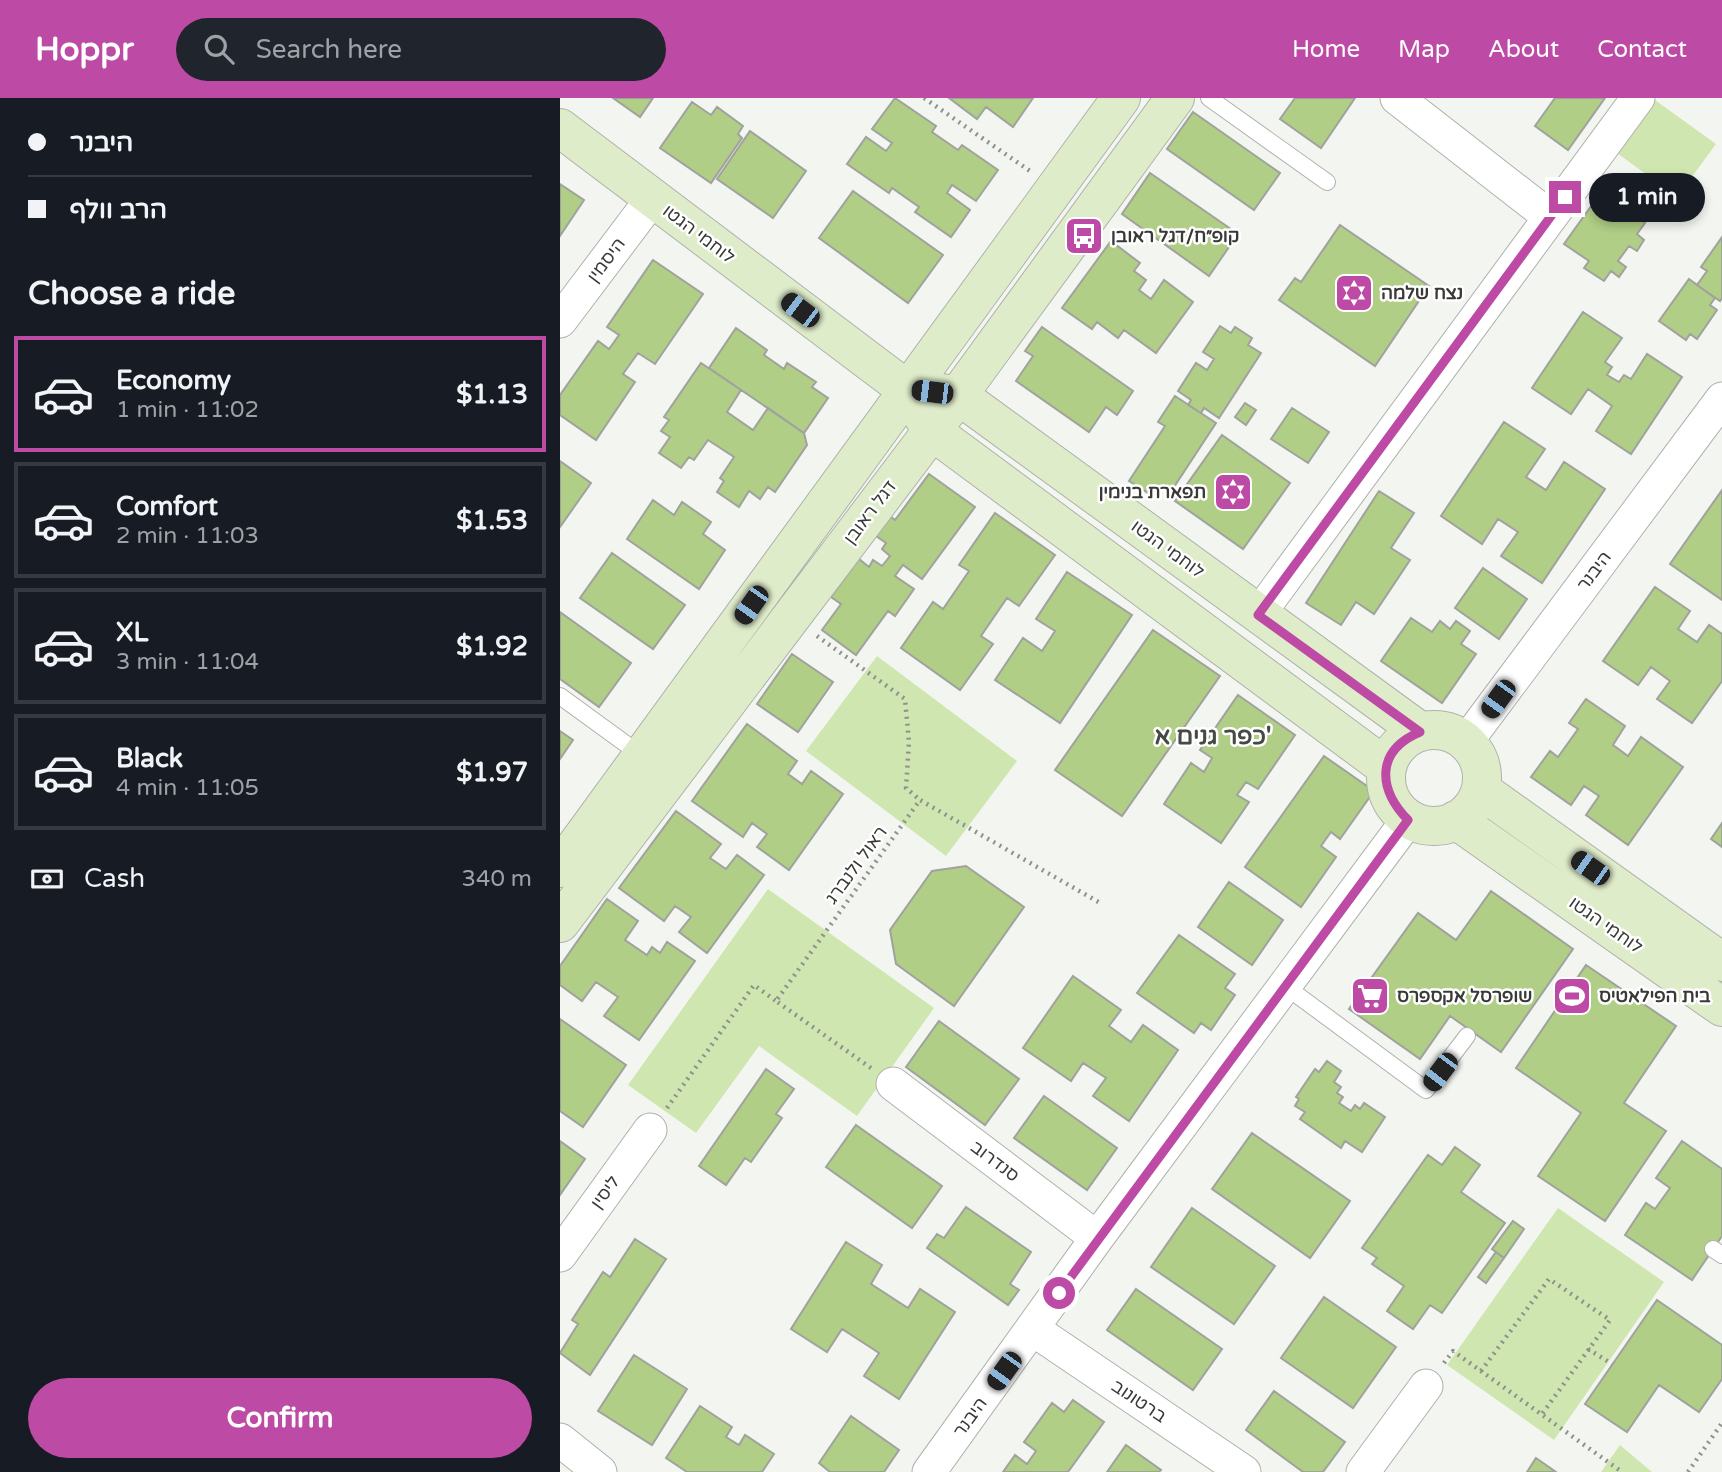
<!DOCTYPE html>
<html lang="en">
<head>
<meta charset="utf-8">
<style>
	body { margin:0; font-family:"Varela Round","Noto Sans Hebrew",sans-serif; background:#20242c; color:#f1f3f6; height:100vh; display:flex; flex-direction:column; font-size:26px; white-space:nowrap }
	* { box-sizing:border-box; margin:0 }
	p { font-size:23px; color:#9ea1a6 }
	.icon { flex:none; width:38px; height:38px; fill:none; stroke:currentColor; stroke-width:2; stroke-linecap:round; stroke-linejoin:round }
	.map { position:relative; flex:1; overflow:hidden }
	.sheet { display:flex; flex-direction:column; background:#171b24; width:560px }
	.sheet>* { flex:none }
	.guide { display:grid; align-content:center; height:154px; padding:0 28px; background:#171b24 }
	.end { position:absolute; width:32px; height:32px; margin:-16px; border:9px solid #bd4ba5; background:#fff; box-shadow:0 0 0 4px #fff }
	.from { border-radius:50% }
	.bubble { position:absolute; height:49px; border-radius:24px; background:#171b24; box-shadow:0 4px 10px #0003; font-size:23px; font-weight:700; line-height:49px; text-align:center }
	.car { position:absolute; width:21px; height:42px; margin:-21px -10px; border-radius:9px; box-shadow:0 0 5px 2px #0007; background:linear-gradient(#222 24%,#8ab4d8 0 40%,#222 0 76%,#8ab4d8 0 86%,#222 0) }
	.guide b { display:flex; align-items:center; gap:24px; height:66px; font-size:26px }
	.guide b+b { border-top:2px solid #363941 }
	.guide i { width:18px; height:18px; background:#f1f3f6 }
	ul { padding:0; list-style:none }
	li { display:flex; align-items:center; gap:21px; height:116px; margin:0 14px 10px; padding:0 14px; border:4px solid #363941; border-radius:0px }
	li div { flex:1 }
	li b { display:block; font-size:26px }
	li em { font-style:normal; font-weight:700 }
	li.on { border-color:#bd4ba5 }
	li>.icon { width:63px; height:63px; stroke-width:1.5 }
	h2 { padding:0 28px; font-size:32px; line-height:84px }
	.pay { display:flex; align-items:center; gap:18px; height:77px; padding:0 28px; font-size:26px }
	.pay p { margin-inline-start:auto }
	.action { display:flex; gap:14px; margin-top:auto; padding:14px 28px }
	.action a { flex:1; height:80px; border-radius:42px; background:#bd4ba5; color:#fff; font-size:28px; font-weight:700; line-height:80px; text-align:center }
	header { display:flex; align-items:center; gap:42px; box-sizing:border-box; height:98px; padding:0 35px; background:#bd4ba5; color:#fff }
	header strong { font-size:33px }
	nav { display:flex; gap:38px; margin-inline-start:auto; font-size:24px }
	.search { width:490px; height:63px; background:#20242c; display:flex; align-items:center; gap:18px; box-sizing:border-box; padding:0 24px; border-radius:38px; color:#9ea1a6; font-size:26px }
	main { display:flex; flex:1; min-height:0 }
	.map>svg:first-child { display:block }
	.green { fill:#cfe6b0 }
	.building { fill:#b0ce85; stroke:#a0a29d; stroke-width:2 }
	.lines { fill:none; stroke-linecap:round; stroke-linejoin:round }
	.lane-casing { stroke:#afb1ac; stroke-width:18 }
	.street-casing { stroke:#afb1ac; stroke-width:35 }
	.secondary-casing { stroke:#afb1ac; stroke-width:40 }
	.path { stroke:#8f918d; stroke-width:4.5; stroke-dasharray:2 5; stroke-linecap:butt }
	.lane { stroke:#fff; stroke-width:16 }
	.street { stroke:#fff; stroke-width:33 }
	.secondary { stroke:#dfecca; stroke-width:38 }
	.route { stroke:#bd4ba5; stroke-width:9 }
	.labels { text-anchor:middle; dominant-baseline:central; stroke-width:5; stroke-linejoin:round; paint-order:stroke }
	.street-label { font-size:18px; fill:#393a38; stroke:#fff }
	.poi-label { font-size:18px; font-weight:bold; fill:#393a38; stroke:#fff; text-anchor:start }
	.district-label { font-size:24px; font-weight:bold; fill:#474944; stroke:#fff }
</style>
</head>
<body>
<header>
<strong>Hoppr</strong>
<div class="search"><svg class="icon" aria-label="search" viewBox="0 0 24 24"><circle cx="10" cy="10" r="6"/><path d="M15 15l6 6"/></svg>Search here</div>
<nav><a>Home</a><a>Map</a><a>About</a><a>Contact</a></nav>
</header>
<main>
<section class="sheet">
<div class="guide">
<b><i class="from"></i>היבנר</b>
<b><i></i>הרב וולף</b>
</div>
<h2>Choose a ride</h2>
<ul>
<li class="on"><svg class="icon" aria-label="car" viewBox="0 0 24 24"><path d="M5 17H2v-5l4-1 3-4h7l3 4 3 1v5h-3M9 17h6M6 11h13"/><circle cx="7" cy="17" r="2"/><circle cx="17" cy="17" r="2"/></svg><div><b>Economy</b><p>1 min · 11:02</p></div><em>$1.13</em></li>
<li><svg class="icon" aria-label="car" viewBox="0 0 24 24"><path d="M5 17H2v-5l4-1 3-4h7l3 4 3 1v5h-3M9 17h6M6 11h13"/><circle cx="7" cy="17" r="2"/><circle cx="17" cy="17" r="2"/></svg><div><b>Comfort</b><p>2 min · 11:03</p></div><em>$1.53</em></li>
<li><svg class="icon" aria-label="car" viewBox="0 0 24 24"><path d="M5 17H2v-5l4-1 3-4h7l3 4 3 1v5h-3M9 17h6M6 11h13"/><circle cx="7" cy="17" r="2"/><circle cx="17" cy="17" r="2"/></svg><div><b>XL</b><p>3 min · 11:04</p></div><em>$1.92</em></li>
<li><svg class="icon" aria-label="car" viewBox="0 0 24 24"><path d="M5 17H2v-5l4-1 3-4h7l3 4 3 1v5h-3M9 17h6M6 11h13"/><circle cx="7" cy="17" r="2"/><circle cx="17" cy="17" r="2"/></svg><div><b>Black</b><p>4 min · 11:05</p></div><em>$1.97</em></li>
</ul>
<div class="pay"><svg class="icon" aria-label="cash" viewBox="0 0 24 24"><path d="M3 7h18v10H3z"/><circle cx="12" cy="12" r="2"/></svg>Cash<p>340 m</p></div>
<div class="action"><a>Confirm</a></div>
</section>
<div class="map">
<svg width="1162" height="1374" viewBox="0 0 1162 1374">
	<rect width="100%" height="100%" fill="#f3f6f0"/>
	<path class="green" d="M1095 2 1156 46 1117 99 1057 55Z
		M317 558 457 663 386 758 246 653Z
		M208 791 374 910 297 1018 199 948 136 1035 68 987Z
		M998 1110 1104 1184 994 1342 887 1267Z
		M1060 1347 1092 1374H1041Z"/>
	<path class="building" d="M53 0H93L80 19Z
		M335 0 376 28 372 34 398 52 402 47 438 72 416 103 392 87 387 95 410 112 391 139 355 114 359 109 332 90 329 95 287 66 306 39 326 53 332 45 312 31Z
		M389 0H473L453 29 426 9 417 21Z
		M735 0H795L761 50 720 21Z
		M995 0H1045L1008 52 975 28Z
		M132 4 151 17 157 9 183 28 178 36 182 40 151 85 100 50Z
		M633 14 720 75 694 112 607 51Z
		M190 33 246 73 213 120 157 81Z
		M590 75 678 136 649 178 562 116Z
		M0 86 24 102 0 138Z
		M293 93 383 157 348 205 259 140Z
		M1037 100 1061 117 1065 111 1085 125 1077 136 1084 142 1077 153 1069 148 1058 163 1066 169 1059 179 1051 173 1044 183 1024 170 1029 163 1004 146Z
		M780 127 869 188 815 268 719 202 735 180 741 184Z
		M1162 139V200L1160 203 1137 187 1147 173 1141 169Z
		M551 143 580 165 574 173 586 182 579 192 591 201 604 182 633 204 596 255 564 232 558 240 537 224 532 231 502 210Z
		M93 162 143 196 95 266 78 255 63 276 75 284 36 342 0 317V297L38 243 49 251 59 237 47 229Z
		M1129 181 1155 200 1150 207 1157 212 1137 241 1130 236 1126 242 1099 223Z
		M1023 214 1062 240 1045 264 1052 269 1047 277 1059 284 1064 277 1071 281 1087 256 1122 279 1071 356 1036 333 1052 308 1028 291 1011 316 972 290Z
		M660 228 671 235 675 229 692 240 688 247 701 255 659 320 644 310 641 315 628 307 631 302 618 293 636 265 647 272 654 261 643 254Z
		M482 229 573 293 557 317 546 309 529 334 456 283 473 258 465 253Z
		M176 230 207 252 204 257 224 271 227 265 256 284 252 289 268 300 244 335 149 270Z
		M141 265 181 292 167 314 193 332 208 310 244 335 247 347 215 394 208 389 200 401 189 393 179 409 157 394 164 383 160 380 174 359 148 342 134 362 129 359 121 370 99 355 110 339 101 333 109 322 104 319Z
		M615 298 656 325 612 392 605 387 600 394 595 391 591 397 569 383 605 328 598 324Z
		M685 305 696 312 686 327 675 319Z
		M732 310 769 334 748 365 711 341Z
		M944 324 985 351 966 379 986 392 1004 364 1045 391 982 485 941 458 958 434 938 421 922 446 881 418Z
		M662 337 730 385 683 451 615 403Z
		M0 363 31 385 0 429Z
		M369 376 415 409 362 481 343 467 335 478 354 491 335 518 328 513 296 557 262 532 281 506 271 499 299 461 309 469 313 462 322 468 330 458 322 451 326 445 316 438 330 418 335 422Z
		M1162 392V502L1110 466Z
		M819 393 854 415 831 450 850 462 814 516 796 504 781 527 746 505Z
		M93 402 114 417 122 404 151 424 143 436 165 452 139 491 67 441Z
		M435 415 495 457 459 508 447 500 421 538 433 546 400 592 341 550 373 504 383 511 409 473 399 467Z
		M52 455 125 507 93 551 20 500Z
		M923 470 967 501 939 541 895 510Z
		M507 474 572 517 500 625 435 582 463 540 482 553 495 533 476 521Z
		M1095 489 1130 513 1118 531 1137 544 1149 527 1162 536V583L1132 625 1097 601 1110 583 1091 569 1078 587 1043 563Z
		M0 514 71 565 39 609 0 581Z
		M851 520 872 534 880 523 890 531 896 523 910 533 901 546 916 556 882 605 821 563Z
		M593 532 660 578 562 718 495 672Z
		M232 556 273 584 238 634 197 606Z
		M678 597 735 637 698 691 686 684 677 697 689 704 661 745 604 706 631 665 644 674 652 660 640 652Z
		M1026 601 1065 628 1053 647 1068 658 1081 639 1123 669 1068 747 1026 717 1039 698 1024 688 1011 707 971 679 990 653 998 659 1018 631 1009 625Z
		M187 626 237 663 228 676 242 686 251 673 283 696 229 772 197 749 207 736 192 725 183 739 132 703Z
		M0 633 13 642 0 661Z
		M764 658 814 693 780 741 771 734 761 748 776 759 741 809 685 769Z
		M116 713 161 746 150 760 166 771 177 757 204 777 147 855 119 834 131 819 115 808 104 823 59 790Z
		M1162 725V749L1151 741Z
		M406 768 464 809 394 908 336 866 330 832 372 773Z
		M669 784 723 822 692 867 638 829Z
		M931 793 1013 851 941 954 890 918 860 961 789 911 858 815 896 842Z
		M47 801 78 823 65 842 87 857 92 849 100 855 107 844 135 863 79 942 44 918 58 899 36 884 22 903 0 887V868Z
		M619 837 675 876 665 890 675 897 651 932 641 925 634 935 577 895Z
		M1026 867 1116 928 1064 1005 1106 1033 1045 1123 978 1078 1021 1015 956 970Z
		M513 878 561 912 549 928 571 944 583 927 618 952 569 1023 533 998 546 980 523 965 511 983 463 950Z
		M0 921 66 967 23 1029 0 1013Z
		M379 923 459 981 425 1027 346 969Z
		M767 963 781 973 774 984 781 989 777 995 783 999 779 1005 791 1013 795 1007 800 1011 804 1005 825 1019 802 1054 785 1043 781 1050 740 1021 745 1014 735 1008 739 1001 736 999 755 971 759 974Z
		M206 971 234 991 216 1016 222 1020 191 1064 185 1060 166 1087 139 1068Z
		M484 998 557 1050 527 1092 454 1040Z
		M296 1027 382 1088 352 1130 266 1069Z
		M692 1035 790 1103 750 1160 652 1091Z
		M0 1043 25 1061 0 1097Z
		M1122 1043 1162 1071V1138L1132 1182 1065 1137 1086 1105 1095 1111 1110 1090 1096 1080Z
		M895 1049 920 1067 901 1094 945 1125 882 1215 870 1207 853 1231 827 1213 844 1188 812 1166 817 1160 802 1150 868 1057 882 1067Z
		M406 1109 471 1154 450 1186 459 1192 448 1207 367 1150 377 1136 384 1140Z
		M632 1110 715 1168 674 1226 591 1169Z
		M953 1123 964 1131 944 1160 932 1151Z
		M75 1141 106 1161 30 1277 0 1255 18 1226 12 1222 43 1174 50 1179Z
		M286 1144 322 1167 311 1186 348 1210 360 1191 395 1214 339 1301 304 1278 319 1255 282 1231 267 1254 231 1231Z
		M936 1154 944 1160 926 1185 918 1179Z
		M576 1191 662 1251 633 1292 547 1232Z
		M764 1199 836 1249 793 1310 721 1260Z
		M1097 1202 1162 1247V1281L1139 1314 1099 1287 1067 1334 1025 1306Z
		M74 1257 127 1291 92 1347 38 1313Z
		M714 1293 785 1344 763 1374H743L686 1332Z
		M513 1302 544 1324 508 1374H443L455 1357 467 1366 476 1353 464 1344 492 1305 504 1314Z
		M140 1308 172 1329 166 1339 179 1347 185 1337 214 1356 202 1374H127L106 1360Z
		M291 1318 339 1352 324 1374H270L259 1365Z
		M566 1347 601 1372 599 1374H547Z
		M976 1360 996 1374H967Z"/>
	<g class="lines">
		<defs>
			<path id="lane" d="M649 0 767 84
				M0 598 81 657
				M725 888 866 992 907 938
				M1153 1151 1162 1157"/>
			<path id="street" d="M837 0 990 119
				M0 223 92 101
				M698 517 1078 0
				M906 644 1162 301
				M333 986 537 1140
				M0 1157 90 1032
				M474 1232 684 1374
				M0 1342 40 1374
				M369 1374 537 1140 848 722
				M803 1374 866 1288"/>
			<path id="secondary" d="M0 30 346 291 372 333 827 670
				M373 294 398 297 861 634
				M826 680a48 48 0 1 1 96 0a48 48 0 1 1-96 0Z
				M921 692 1162 864
				M896 722 1162 909
				M0 770 561 0
				M0 825 372 333 615 0"/>
		</defs>
		<use href="#lane" class="lane-casing"/>
		<use href="#street" class="street-casing"/>
		<use href="#secondary" class="secondary-casing"/>
		<path class="path" d="M364 0 470 73
			M257 538 345 601 349 644 346 690 360 702
			M311 970 216 903 360 702 542 806
			M107 1010 194 887 216 903
			M1028 1251 1052 1266
			M884 1265 893 1253 1062 1374
			M921 1273 989 1181 1050 1222 982 1316
			M1128 1374 1162 1325"/>
		<use href="#lane" class="lane"/>
		<use href="#street" class="street"/>
		<use href="#secondary" class="secondary"/>
	</g>
	<g class="lines">
		<path class="route" d="M499 1195 848 722C818 691 815 653 860 634L698 517 1005 99"/>
	</g>
	<defs>
		<symbol id="bus-square" viewBox="-11 -11 22 22"><rect x="-9" y="-9" width="18" height="18" rx="4" fill="#bd4ba5" stroke="#fff"/><path d="M-5-6H5V4H4V6H2V4H-2V6H-4V4H-5ZM-3.5-4V0h7V-4ZM-3.5 1.2v1.5H-2V1.2ZM2 1.2v1.5H3.5V1.2Z" fill="#fff"/></symbol>
		<symbol id="synagogue-square" viewBox="-11 -11 22 22"><rect x="-9" y="-9" width="18" height="18" rx="4" fill="#bd4ba5" stroke="#fff"/><path d="M0-6.5L5.6 3.2H-5.6ZM0 6.5L5.6-3.2H-5.6Z" fill="#fff"/></symbol>
		<symbol id="supermarket-square" viewBox="-11 -11 22 22"><rect x="-9" y="-9" width="18" height="18" rx="4" fill="#bd4ba5" stroke="#fff"/><path d="M-6-5.5h2.5l.6 2H6L4.5 2H-2.5L-4.4-4H-6ZM-1.5 3.2a1.3 1.3 0 1 0 .1 0ZM3 3.2a1.3 1.3 0 1 0 .1 0Z" fill="#fff"/></symbol>
		<symbol id="stadium-square" viewBox="-11 -11 22 22"><rect x="-9" y="-9" width="18" height="18" rx="4" fill="#bd4ba5" stroke="#fff"/><path d="M0-5a6.5 5 0 1 0 0 10a6.5 5 0 1 0 0-10ZM-3.5-1.8h7v3.6h-7Z" fill="#fff"/></symbol>
	</defs>
	<g fill-rule="evenodd">
		<use href="#bus-square" x="502" y="116" width="44" height="44"/>
		<use href="#synagogue-square" x="772" y="173" width="44" height="44"/>
		<use href="#synagogue-square" x="651" y="372" width="44" height="44"/>
		<use href="#supermarket-square" x="788" y="876" width="44" height="44"/>
		<use href="#stadium-square" x="990" y="876" width="44" height="44"/>
	</g>
	<g class="labels">
		<g class="street-label">
			<text transform="translate(139 136) rotate(37)">לוחמי הגטו</text>
			<text transform="translate(46 162) rotate(-53)">היסמין</text>
			<text transform="translate(310 414) rotate(-53)">דגל ראובן</text>
			<text transform="translate(608 451) rotate(36)">לוחמי הגטו</text>
			<text transform="translate(1034 473) rotate(-53)">היבנר</text>
			<text transform="translate(296 767) rotate(-54)">ראול ולנברג</text>
			<text transform="translate(1046 827) rotate(35)">לוחמי הגטו</text>
			<text transform="translate(435 1063) rotate(37)">סנדרוב</text>
			<text transform="translate(45 1094) rotate(-54)">ליסין</text>
			<text transform="translate(579 1303) rotate(34)">ברטונוב</text>
			<text transform="translate(410 1319) rotate(-54)">היבנר</text>
		</g>
		<g class="poi-label">
			<text x="551" y="138">קופ״ח/דגל ראובן</text>
			<text x="821" y="195">נצח שלמה</text>
			<text x="646" y="394" text-anchor="end">תפארת בנימין</text>
			<text x="837" y="898">שופרסל אקספרס</text>
			<text x="1039" y="898">בית הפילאטיס</text>
		</g>
		<g class="district-label">
			<text x="653" y="638">כפר גנים א'</text>
		</g>
	</g>
</svg>
<i class="end from" style="left:499px;top:1195px"></i>
<i class="end" style="left:1005px;top:99px"></i>
<div class="bubble" style="left:1029px;top:75px;width:116px">1 min</div>
<i class="car" style="left:240px;top:212px;rotate:307deg"></i>
<i class="car" style="left:372px;top:294px;rotate:277deg"></i>
<i class="car" style="left:191px;top:507px;rotate:215deg"></i>
<i class="car" style="left:938px;top:601px;rotate:216deg"></i>
<i class="car" style="left:1030px;top:770px;rotate:305deg"></i>
<i class="car" style="left:880px;top:974px;rotate:217deg"></i>
<i class="car" style="left:444px;top:1273px;rotate:216deg"></i>
</div>
</main>
</body>
</html>
